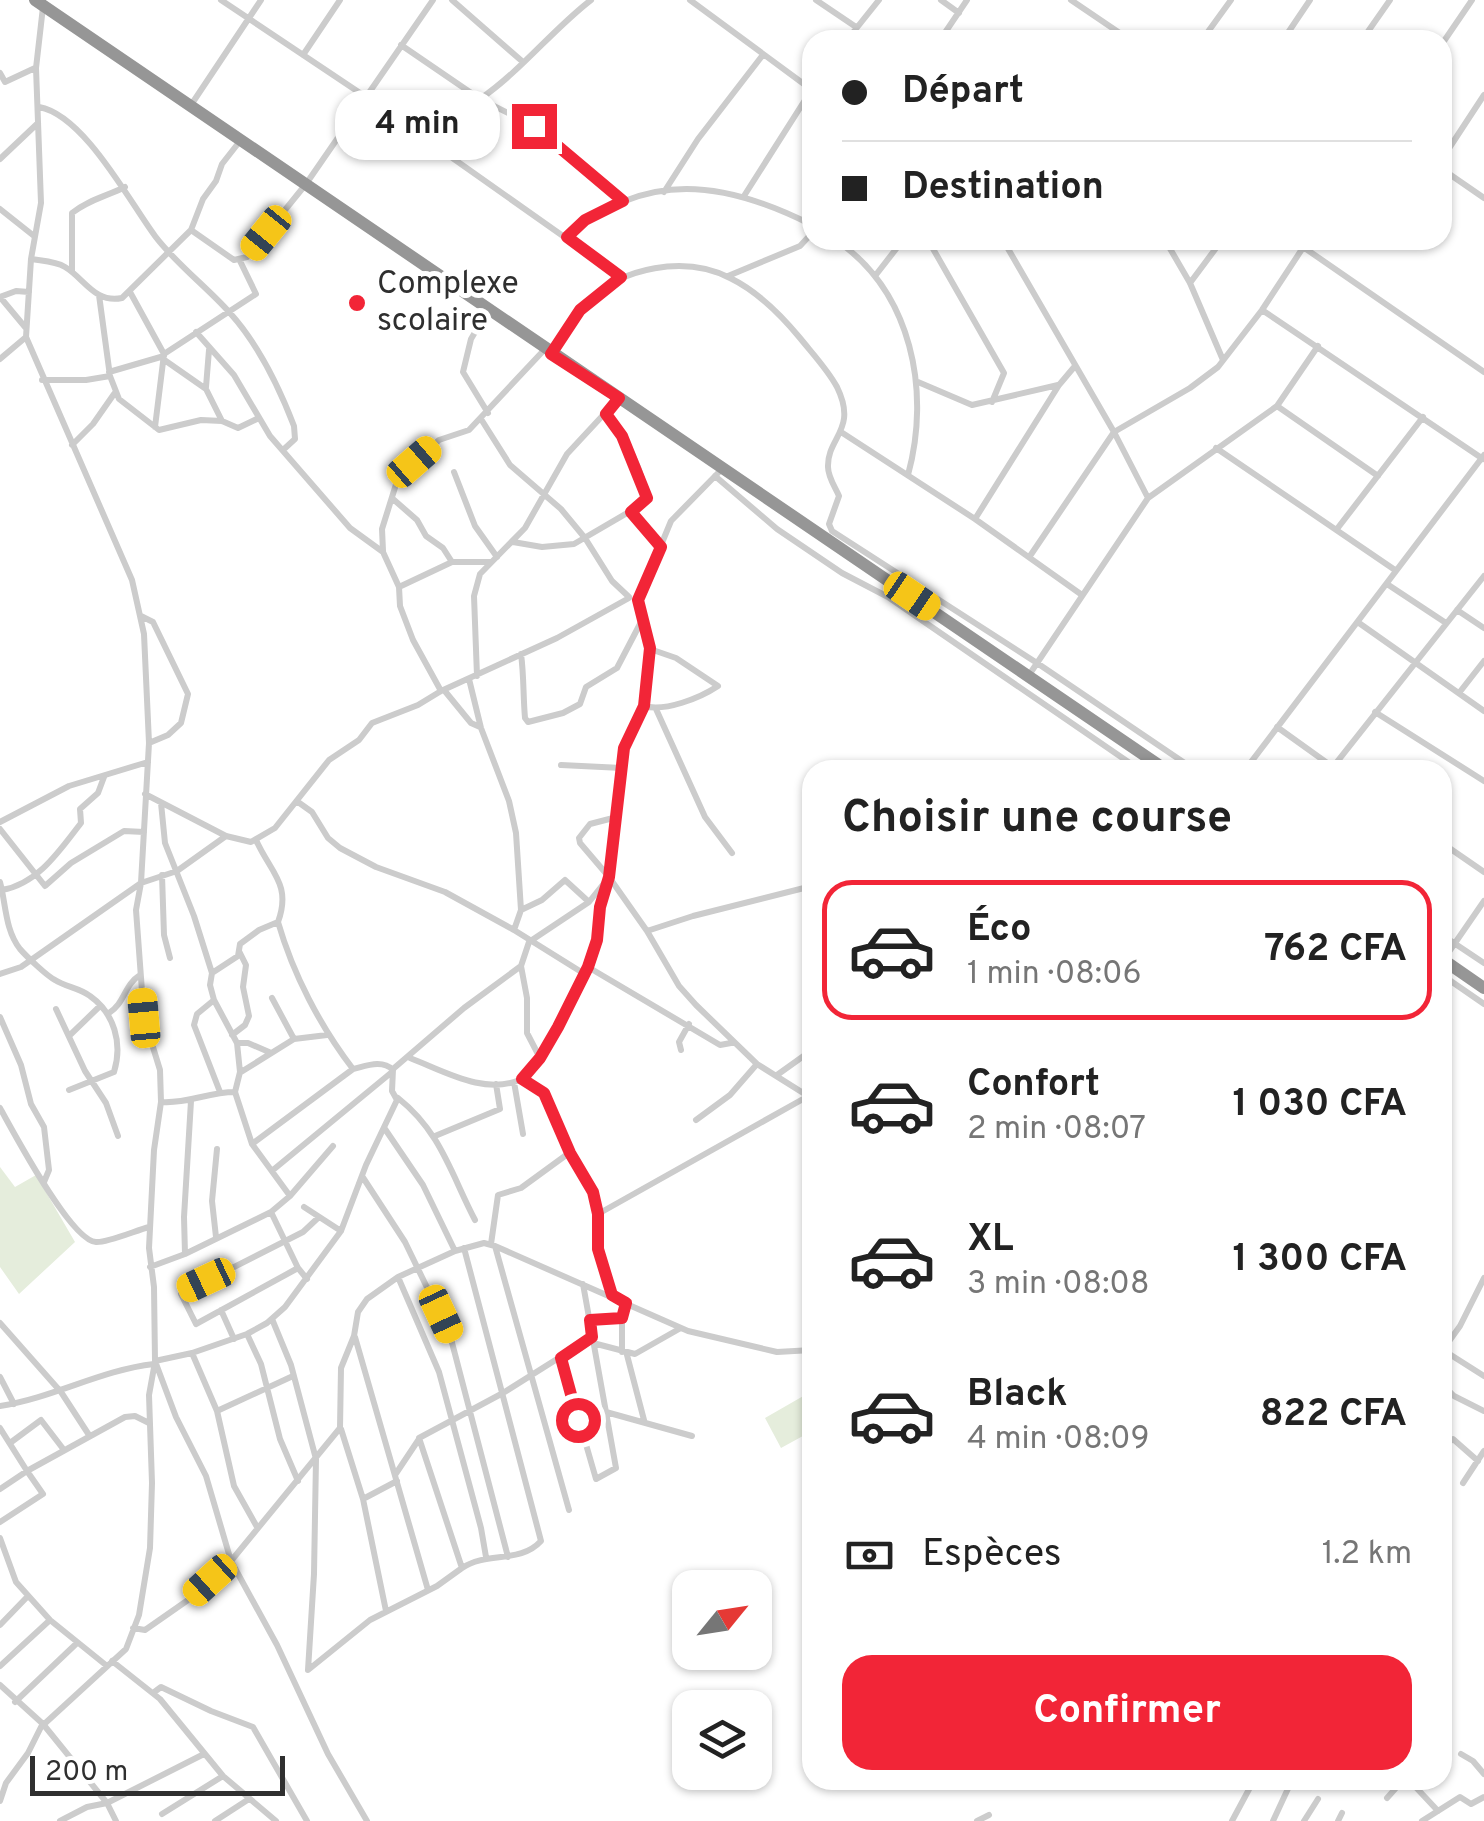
<!DOCTYPE html>
<html lang="fr">
<head>
<meta charset="utf-8">
<style>
	body { margin:0; font-family:Overpass,sans-serif; background:#f6f6f6; color:#222; height:100vh; display:flex; flex-direction:column; font-size:38px; white-space:nowrap }
	* { box-sizing:border-box; margin:0 }
	p { font-size:32px; color:#767676 }
	.icon { flex:none; width:55px; height:55px; fill:none; stroke:currentColor; stroke-width:2; stroke-linecap:round; stroke-linejoin:round }
	.map { position:relative; flex:1; overflow:hidden }
	.panel { position:absolute; left:802px; top:760px; width:650px; height:1030px; display:flex; flex-direction:column; background:#fff; border-radius:30px; box-shadow:0 2px 8px #0004 }
	.panel>* { flex:none }
	.top-card { position:absolute; left:802px; top:30px; width:650px; height:220px; border-radius:30px; box-shadow:0 2px 8px #0004; display:grid; align-content:center; height:220px; padding:0 40px; background:#fff }
	.needle { width:65px; rotate:60deg }
	.controls { position:absolute; left:672px; top:1570px; display:grid; gap:20px }
	.controls a { display:grid; place-items:center; width:100px; height:100px; border-radius:20px; background:#fff; box-shadow:0 2px 8px #0004; font-size:50px }
	.scale { position:absolute; left:30px; bottom:25px; width:255px; box-sizing:border-box; padding-left:10px; border:5px solid #2f2f2f; border-top:0; font-size:28px; line-height:35px; white-space:nowrap; color:#2f2f2f; -webkit-text-stroke:8px #fff; paint-order:stroke }
	.end { position:absolute; width:45px; height:45px; margin:-22px; border:12px solid #f22537; background:#fff; box-shadow:0 0 0 5px #fff }
	.from { border-radius:50% }
	.bubble { position:absolute; height:70px; border-radius:30px; background:#fff; box-shadow:0 2px 8px #0004; font-size:32px; font-weight:700; line-height:70px; text-align:center }
	.car { position:absolute; width:30px; height:60px; margin:-30px -15px; border-radius:12px; box-shadow:0 0 8px 2px #0007; background:linear-gradient(#f5c518 24%,#345 0 40%,#f5c518 0 76%,#345 0 86%,#f5c518 0) }
	.top-card b { display:flex; align-items:center; gap:35px; height:95px; font-size:38px }
	.top-card b+b { border-top:2px solid #e0e0e0 }
	.top-card i { width:25px; height:25px; background:#222 }
	ul { padding:0; list-style:none }
	li { display:flex; align-items:center; gap:30px; height:140px; margin:0 20px 15px; padding:0 20px; border:5px solid transparent; border-radius:30px }
	li div { flex:1 }
	li b { display:block; font-size:38px }
	li em { font-style:normal; font-weight:700 }
	li.on { border-color:#f22537 }
	li>.icon { width:90px; height:90px; stroke-width:1.5 }
	h2 { padding:0 40px; font-size:45px; line-height:120px }
	.pay { display:flex; align-items:center; gap:25px; height:110px; padding:0 40px; font-size:38px }
	.pay p { margin-inline-start:auto }
	.button { display:flex; gap:20px; margin-top:auto; padding:20px 40px }
	.button a { flex:1; height:115px; border-radius:30px; background:#f22537; color:#fff; font-size:40px; font-weight:700; line-height:115px; text-align:center }
	.map>svg:first-child { display:block }
	.green { fill:#e5eddc }
	.lines { fill:none; stroke-linecap:round; stroke-linejoin:round }
	.street { stroke:#ccc; stroke-width:6 }
	.highway { stroke:#969696; stroke-width:12 }
	.route { stroke:#f22537; stroke-width:12 }
	.poi-dot { fill:#f22537; stroke:#fff; stroke-width:4 }
	.labels { text-anchor:middle; dominant-baseline:central; stroke-width:10; stroke-linejoin:round; paint-order:stroke }
	.poi-label { font-size:32px; fill:#2f2f2f; stroke:#fff; text-anchor:start }
</style>
</head>
<body>
<div class="map">
<svg width="1484" height="1821" viewBox="0 0 1484 1821">
	<rect width="100%" height="100%" fill="#fff"/>
	<path class="green" d="M0 1167 15 1187 36 1175 75 1242 19 1294 0 1267Z
		M812 1391V1431L781 1448 765 1418Z"/>
	<g class="lines">
		<path class="street" d="M221 0 366 97 621 277
			M452 0 523 62
			M690 0 812 90
			M816 0 856 27
			M941 0 959 13
			M1071 0 1130 40
			M43 7 36 68 41 203 31 259 26 337 132 580 144 634 149 743 141 883 136 910 144 1018 160 1070 161 1102 154 1150 149 1248 154 1287 155 1361 176 1417 206 1476 231 1561 277 1645 328 1754 367 1821
			M847 40 879 0
			M940 40 967 0
			M1202 40 1231 0
			M1283 40 1310 0
			M1362 40 1390 0
			M1442 44 1472 0
			M401 45 480 99 534 126 623 201
			M303 55 340 0
			M0 73 5 82 35 68
			M480 99C522 70 552 30 591 0
			M191 105 261 0
			M39 107C84 115 129 201 155 236 176 264 206 286 230 313 258 344 279 387 294 426L295 439 283 450
			M0 159 38 123
			M1442 159 1484 95
			M1442 169 1484 198
			M664 192 698 139 762 56
			M744 196 812 89
			M0 209 34 236
			M191 230 234 260 247 257 306 184 433 0
			M567 237C646 169 725 181 812 225
			M836 240C912 292 931 391 908 475
			M928 240 1004 373 992 402
			M1003 240 1114 432 1148 498
			M1165 240 1190 283 1223 360
			M1293 240 1484 372
			M31 259C42 261 55 261 65 267 84 278 95 304 122 298L191 230 203 199 216 181 222 164 240 141
			M72 271V213C88 200 107 196 125 187
			M728 276 800 246 812 233
			M875 276 903 240
			M1190 283 1222 240
			M130 292 164 354
			M99 295 110 376 119 399 159 430 201 420 222 421 238 428 259 418
			M0 297 25 327
			M0 297 16 291 29 292
			M1262 310 1483 459
			M196 332 234 375 270 436 350 528 383 552 399 587 400 606 413 640 441 691
			M552 353C562 335 572 316 587 302 622 267 685 255 730 278 757 291 781 315 800 338 812 353 828 370 837 387 858 430 827 437 828 467 828 477 835 487 839 496L829 524 832 531 1037 663 1195 770
			M0 359 26 337
			M163 359 206 389 222 421
			M109 372 164 356
			M42 380H86L110 376
			M918 382 972 405 1058 385
			M206 387 209 350
			M1277 406 1378 476
			M488 413 463 372 471 339 489 309
			M481 419 510 465 561 509 585 538 612 581 629 597
			M155 427 164 354 256 294 240 261
			M841 432 975 519 1082 595
			M72 445 93 424 114 394
			M1216 448 1395 570
			M454 472 475 526 497 557
			M715 476 777 529 842 573 888 597 1140 770
			M393 499 417 520 426 536 443 548 452 562
			M631 513 661 547
			M975 519 1059 385 1075 366
			M1337 529 1423 417
			M513 542 542 547 574 544 646 502C645 472 625 437 606 414
			M383 551 382 529 398 478 439 440 469 430 545 349
			M1030 556 1114 432 1190 388 1218 367 1262 310 1308 240
			M1387 584 1446 623
			M399 587 452 562H490
			M1457 610 1484 628
			M141 616 153 622 188 694 181 723 168 735 149 743
			M1359 623 1484 711
			M521 654C524 676 523 695 525 718L528 722 563 713 580 704 586 687 617 668 641 622
			M1029 675 1148 498 1277 406 1318 346
			M477 676 474 596 480 574 525 528 567 454 618 399
			M469 679 481 728 509 801 516 833 521 910 514 930
			M444 690 471 723 480 727
			M1459 693 1484 661
			M644 706C665 712 700 698 718 686L676 658 650 649
			M656 709 705 817 732 853
			M1375 712 1484 781
			M1277 727 1337 770
			M561 765 622 768
			M1333 767 1484 576
			M1245 770 1484 455
			M145 794 226 836 251 842 275 828 329 760 359 740 372 723 418 705 441 691 557 638 629 598
			M298 802 312 812 328 838 340 848 376 867 445 892 514 930 583 973
			M161 803 165 843 194 916 212 973
			M617 817 590 824 579 838 580 843 609 877 647 931 679 986 696 1005 757 1064 808 1096
			M0 822 69 786 148 762
			M0 829 45 886 71 863 124 831 144 832
			M256 840C270 872 292 884 278 922L259 930 240 944 238 956 212 973 210 985 214 1000 237 1043 240 1072 235 1092 252 1144 290 1196
			M1442 843 1484 872
			M162 875 164 935 170 958
			M0 882C6 904 5 930 20 949 26 956 47 976 55 980 66 987 80 988 90 996 114 1013 123 1043 114 1072L69 1090
			M2 890C38 884 60 850 81 823L80 809 98 793 104 777
			M521 910 542 900 565 880 589 902
			M278 922C293 974 320 1026 353 1069 366 1066 382 1059 393 1070
			M647 931 693 916 812 886
			M1442 935 1484 963
			M1444 959 1484 901
			M521 966 527 998V1033L540 1058
			M588 967 720 1045 731 1043
			M0 974 21 967 141 883 177 871 226 836
			M1442 975 1484 1004
			M272 998 294 1039
			M214 1000 197 1014 194 1025 220 1092
			M56 1009 85 1071 106 1103 118 1136
			M109 1013C125 1003 124 985 140 975
			M0 1017 21 1065 31 1104 44 1127 49 1170 44 1182
			M232 1035 245 1025 249 1016 243 987 246 965 239 951
			M69 1036 100 1006
			M237 1043H248L269 1052
			M681 1050 679 1042 689 1024
			M410 1058C444 1071 485 1096 522 1079L544 1093 570 1153 593 1193 598 1214V1249L612 1294
			M241 1072 294 1039 327 1035
			M777 1075 812 1050
			M522 1079 540 1058 588 967 597 940 605 884
			M514 1082 523 1134
			M398 1098C441 1132 451 1174 475 1220
			M161 1102C187 1104 208 1092 235 1092
			M0 1108C14 1133 71 1241 96 1242 107 1243 137 1230 149 1227
			M696 1120 730 1095 757 1064
			M385 1129 423 1185 455 1251
			M435 1136 500 1109 496 1084
			M252 1144 353 1069
			M273 1170 392 1072
			M362 1176 405 1242 450 1335 508 1557
			M304 1207 341 1231
			M271 1212 298 1268 307 1279
			M598 1214 812 1094
			M216 1237 212 1201 217 1149
			M491 1244 498 1195 521 1188 569 1153
			M495 1246 569 1510
			M185 1254 184 1217 191 1101
			M150 1267 185 1254 271 1212 290 1196 333 1146
			M298 1268 196 1324 181 1294 303 1232 319 1217
			M398 1277 439 1372 481 1528 486 1557
			M221 1310 234 1339
			M272 1319 291 1365 316 1459 314 1574 308 1670 370 1620 437 1586 462 1568 419 1438 503 1393 592 1337
			M590 1320 622 1318 627 1303
			M0 1323 61 1392 89 1435
			M247 1334 261 1364 280 1439 298 1481
			M355 1337 428 1590
			M593 1343 635 1354 679 1329
			M1443 1350 1484 1376
			M1442 1351 1460 1326 1484 1278
			M622 1352V1318
			M192 1353 217 1411
			M627 1355 644 1420
			M561 1358 596 1479 616 1468 583 1284
			M155 1361 192 1353 247 1334 267 1323 285 1307 341 1231 366 1165 397 1100 392 1091 393 1069 464 1008 521 966 529 942 589 902 609 877 624 749 644 706 650 649 638 601 671 521 722 469
			M0 1377 14 1404
			M1442 1384 1454 1396 1484 1411
			M0 1406C53 1398 101 1370 154 1364
			M606 1412 692 1436
			M0 1428 27 1471 125 1417 135 1416 149 1423
			M341 1429 363 1499 386 1611
			M10 1443 41 1420 64 1450
			M1442 1447 1453 1439 1478 1461
			M395 1475 419 1439
			M1463 1483 1484 1451
			M0 1489 27 1471 43 1494 0 1522
			M363 1499 397 1481
			M257 1527 234 1486 217 1411 293 1376
			M0 1538 16 1582 50 1620 107 1666
			M462 1568C487 1551 520 1564 541 1541L464 1248
			M0 1625 28 1596
			M133 1628 145 1630 188 1600 231 1561 340 1428 341 1368 354 1336 358 1312 367 1299 398 1277 455 1251 484 1243 495 1246 688 1331 777 1352 812 1350
			M112 1661 160 1699 223 1776 276 1821
			M0 1666 50 1620
			M0 1685 43 1724 107 1803 116 1821
			M153 1693 161 1687 211 1711 253 1727 307 1821
			M15 1702 77 1643
			M1461 1754 1473 1761 1484 1774
			M1409 1780 1438 1811
			M1387 1798 1403 1780
			M0 1801 6 1783 28 1753 41 1727 126 1649 139 1615 150 1548 152 1483 149 1395 155 1362
			M162 1814 223 1776
			M60 1821 87 1807 107 1803 204 1754
			M215 1821 249 1799
			M977 1821 989 1815
			M1232 1821 1254 1780
			M1273 1821 1292 1780
			M1304 1821 1318 1799
			M1338 1821 1342 1813
			M1422 1821 1460 1797 1471 1804 1484 1797"/>
		<path class="highway" d="M35 0 1166 770
			M1442 959 1484 988"/>
	</g>
	<g class="lines">
		<path class="route" d="M534 126 623 201 585 220 567 237 621 277 580 310 551 354 619 398 606 414 622 436 647 498 631 512 661 547 638 600 650 648 644 706 624 748 609 877 600 907 597 940 588 967 558 1027 540 1058 522 1079 544 1093 570 1153 593 1192 598 1214V1249L612 1295 626 1303 622 1318 590 1320 592 1337 561 1358 578 1420"/>
	</g>
	<circle class="poi-dot" cx="357" cy="303" r="10"/>
	<g class="labels">
		<g class="poi-label">
			<text x="377" y="285">Complexe<tspan x="377" dy="37">scolaire</tspan></text>
		</g>
	</g>
</svg>
<div class="controls">
<a><svg class="needle" viewBox="-14 -14 28 28"><path d="M0-13l5 13h-10z" fill="#e53935"/><path d="M0 13l5-13h-10z" fill="#767676"/></svg></a>
<a><svg class="icon" aria-label="layers" viewBox="0 0 24 24"><path d="M12 4l9 5-9 5-9-5zM3 14l9 5 9-5"/></svg></a>
</div>
<div class="scale">200 m</div>
<i class="end from" style="left:578px;top:1420px"></i>
<i class="end" style="left:534px;top:126px"></i>
<div class="bubble" style="left:335px;top:90px;width:165px">4 min</div>
<i class="car" style="left:266px;top:233px;rotate:219deg"></i>
<i class="car" style="left:414px;top:462px;rotate:49deg"></i>
<i class="car" style="left:912px;top:596px;rotate:124deg"></i>
<i class="car" style="left:144px;top:1018px;rotate:355deg"></i>
<i class="car" style="left:206px;top:1280px;rotate:245deg"></i>
<i class="car" style="left:441px;top:1314px;rotate:155deg"></i>
<i class="car" style="left:210px;top:1580px;rotate:228deg"></i>
<div class="top-card">
<b><i class="from"></i>Départ</b>
<b><i></i>Destination</b>
</div>
<section class="panel">
<h2>Choisir une course</h2>
<ul>
<li class="on"><svg class="icon" aria-label="car" viewBox="0 0 24 24"><path d="M5 17H2v-5l4-1 3-4h7l3 4 3 1v5h-3M9 17h6M6 11h13"/><circle cx="7" cy="17" r="2"/><circle cx="17" cy="17" r="2"/></svg><div><b>Éco</b><p>1 min · 08:06</p></div><em>762 CFA</em></li>
<li><svg class="icon" aria-label="car" viewBox="0 0 24 24"><path d="M5 17H2v-5l4-1 3-4h7l3 4 3 1v5h-3M9 17h6M6 11h13"/><circle cx="7" cy="17" r="2"/><circle cx="17" cy="17" r="2"/></svg><div><b>Confort</b><p>2 min · 08:07</p></div><em>1 030 CFA</em></li>
<li><svg class="icon" aria-label="car" viewBox="0 0 24 24"><path d="M5 17H2v-5l4-1 3-4h7l3 4 3 1v5h-3M9 17h6M6 11h13"/><circle cx="7" cy="17" r="2"/><circle cx="17" cy="17" r="2"/></svg><div><b>XL</b><p>3 min · 08:08</p></div><em>1 300 CFA</em></li>
<li><svg class="icon" aria-label="car" viewBox="0 0 24 24"><path d="M5 17H2v-5l4-1 3-4h7l3 4 3 1v5h-3M9 17h6M6 11h13"/><circle cx="7" cy="17" r="2"/><circle cx="17" cy="17" r="2"/></svg><div><b>Black</b><p>4 min · 08:09</p></div><em>822 CFA</em></li>
</ul>
<div class="pay"><svg class="icon" aria-label="cash" viewBox="0 0 24 24"><path d="M3 7h18v10H3z"/><circle cx="12" cy="12" r="2"/></svg>Espèces<p>1.2 km</p></div>
<div class="button"><a>Confirmer</a></div>
</section>
</div>
</body>
</html>
